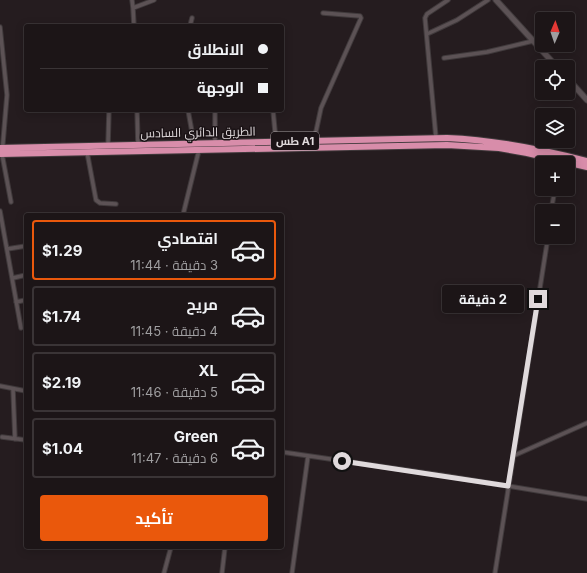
<!DOCTYPE html>
<html lang="ar">
<head>
<meta charset="utf-8">
<style>
	body { margin:0; font-family:Inter,Cairo,sans-serif; background:#251e20; color:#f1f3f6; direction:rtl; height:100vh; display:flex; flex-direction:column; font-size:15px; white-space:nowrap }
	* { box-sizing:border-box; margin:0 }
	p { font-size:13px; color:#a09fa1 }
	.icon { flex:none; width:22px; height:22px; fill:none; stroke:currentColor; stroke-width:2; stroke-linecap:round; stroke-linejoin:round }
	.map { position:relative; flex:1; overflow:hidden; direction:ltr }
	.details { position:absolute; left:24px; top:213px; width:260px; height:336px; display:flex; flex-direction:column; background:#1c1517; border-radius:4px; box-shadow:0 2px 10px #0003,0 0 0 1px #3a3436; direction:rtl }
	.details>* { flex:none }
	.guide { position:absolute; left:24px; top:24px; width:260px; height:88px; border-radius:4px; box-shadow:0 2px 10px #0003,0 0 0 1px #3a3436; direction:rtl; display:grid; align-content:center; height:88px; padding:0 16px; background:#1c1517 }
	.needle { width:26px; rotate:2deg }
	.buttons { position:absolute; left:535px; top:12px; display:grid; gap:8px }
	.buttons a { display:grid; place-items:center; width:40px; height:40px; border-radius:4px; background:#1c1517; box-shadow:0 2px 10px #0003,0 0 0 1px #3a3436; font-size:20px }
	.end { position:absolute; width:18px; height:18px; margin:-9px; border:5px solid #e0dadc; background:#111; box-shadow:0 0 0 2px #111 }
	.from { border-radius:50% }
	.bubble { position:absolute; height:28px; border-radius:4px; background:#1c1517; box-shadow:0 2px 10px #0003,0 0 0 1px #3a3436; font-size:13px; font-weight:700; line-height:28px; text-align:center; direction:rtl }
	.guide b { display:flex; align-items:center; gap:14px; height:38px; font-size:15px }
	.guide b+b { border-top:1px solid #3a3436 }
	.guide i { width:10px; height:10px; background:#f1f3f6 }
	ul { padding:7px 0 0; list-style:none }
	li { display:flex; align-items:center; gap:12px; height:60px; margin:0 8px 6px; padding:0 8px; border:2px solid #3a3436; border-radius:4px }
	li div { flex:1 }
	li b { display:block; font-size:15px }
	li em { font-style:normal; font-weight:700 }
	li.current { border-color:#ea580c }
	li>.icon { width:36px; height:36px; stroke-width:1.5 }
	.action { display:flex; gap:8px; margin-top:auto; padding:8px 16px }
	.action a { flex:1; height:46px; border-radius:4px; background:#ea580c; color:#fff; font-size:16px; font-weight:700; line-height:46px; text-align:center }
	.map>svg:first-child { display:block }
	.lines { fill:none; stroke-linecap:round; stroke-linejoin:round }
	.street-casing { stroke:#403a3c; stroke-width:5.5 }
	.secondary-casing { stroke:#403a3c; stroke-width:7 }
	.highway-casing { stroke:#403a3c; stroke-width:8 }
	.street { stroke:#5c5255; stroke-width:3.5 }
	.secondary { stroke:#5c5255; stroke-width:5 }
	.highway { stroke:#d88daa; stroke-width:6 }
	.route { stroke:#e0dadc; stroke-width:5 }
	.labels { text-anchor:middle; dominant-baseline:central; stroke-width:3; stroke-linejoin:round; paint-order:stroke }
	.shield { fill:#1b1316; stroke:#a59ea1; stroke-width:1 }
	.shield-label { font-size:11px; font-weight:bold; fill:#e0dadc }
	.street-label { font-size:12px; fill:#e0dadc; stroke:#1b1316 }
</style>
</head>
<body>
<div class="map">
<svg width="587" height="573" viewBox="0 0 587 573">
	<rect width="100%" height="100%" fill="#251c1f"/>
	<g class="lines">
		<defs>
			<path id="street" d="M132 0 133 8
				M134 26 133 8 154 0
				M190 26 192 18
				M0 27 7 95 2 154 11 202
				M427 34 457 20 488 0
				M444 58 487 52 533 41
				M137 110 138 145
				M188 110 194 143
				M215 110V143
				M273 110 276 142
				M436 138 425 18 427 14 448 0
				M314 141 321 108 361 18 360 16 323 13
				M108 145 109 110
				M87 152 96 200 100 203 116 204
				M0 211 21 328
				M551 211 555 189
				M183 215 199 150
				M7 249 26 246
				M13 278 26 275
				M16 302 26 300
				M0 386 26 391
				M13 389 15 439
				M2 437 26 440
				M282 452 447 476 587 499
				M513 456 587 423
				M164 573 171 547
				M222 573 225 547
				M292 573 308 456
				M495 573 548 237"/>
			<path id="secondary" d="M496 0 557 67
				M568 79 587 100"/>
			<path id="highway" d="M0 148 447 138C495 140 541 149 587 161
				M0 154 447 145 499 148 527 153 587 167"/>
		</defs>
		<use href="#street" class="street-casing"/>
		<use href="#secondary" class="secondary-casing"/>
		<use href="#highway" class="highway-casing"/>
		<use href="#street" class="street"/>
		<use href="#secondary" class="secondary"/>
		<use href="#highway" class="highway"/>
	</g>
	<g class="lines">
		<path class="route" d="M342 461 508 486 538 299"/>
	</g>
	<g class="labels">
		<rect class="shield" x="271" y="132" width="48" height="18" rx="3"/>
		<g class="shield-label">
			<text x="295" y="141">طس A1</text>
		</g>
		<g class="street-label">
			<text transform="translate(198 132) rotate(-1)">الطريق الدائري السادس</text>
		</g>
	</g>
</svg>
<div class="buttons">
<a><svg class="needle" viewBox="-14 -14 28 28"><path d="M0-13l5 13h-10z" fill="#e53935"/><path d="M0 13l5-13h-10z" fill="#a09fa1"/></svg></a>
<a><svg class="icon" aria-label="locate" viewBox="0 0 24 24"><circle cx="12" cy="12" r="6"/><path d="M12 2v4M12 18v4M2 12h4M18 12h4"/></svg></a>
<a><svg class="icon" aria-label="layers" viewBox="0 0 24 24"><path d="M12 4l9 5-9 5-9-5zM3 14l9 5 9-5"/></svg></a>
<a>+</a>
<a>−</a>
</div>
<i class="end from" style="left:342px;top:461px"></i>
<i class="end" style="left:538px;top:299px"></i>
<div class="bubble" style="left:442px;top:285px;width:82px">2 دقيقة</div>
<div class="guide">
<b><i class="from"></i>الانطلاق</b>
<b><i></i>الوجهة</b>
</div>
<section class="details">
<ul>
<li class="current"><svg class="icon" aria-label="car" viewBox="0 0 24 24"><path d="M5 17H2v-5l4-1 3-4h7l3 4 3 1v5h-3M9 17h6M6 11h13"/><circle cx="7" cy="17" r="2"/><circle cx="17" cy="17" r="2"/></svg><div><b>اقتصادي</b><p>3 دقيقة · 11:44</p></div><em>$1.29</em></li>
<li><svg class="icon" aria-label="car" viewBox="0 0 24 24"><path d="M5 17H2v-5l4-1 3-4h7l3 4 3 1v5h-3M9 17h6M6 11h13"/><circle cx="7" cy="17" r="2"/><circle cx="17" cy="17" r="2"/></svg><div><b>مريح</b><p>4 دقيقة · 11:45</p></div><em>$1.74</em></li>
<li><svg class="icon" aria-label="car" viewBox="0 0 24 24"><path d="M5 17H2v-5l4-1 3-4h7l3 4 3 1v5h-3M9 17h6M6 11h13"/><circle cx="7" cy="17" r="2"/><circle cx="17" cy="17" r="2"/></svg><div><b>XL</b><p>5 دقيقة · 11:46</p></div><em>$2.19</em></li>
<li><svg class="icon" aria-label="car" viewBox="0 0 24 24"><path d="M5 17H2v-5l4-1 3-4h7l3 4 3 1v5h-3M9 17h6M6 11h13"/><circle cx="7" cy="17" r="2"/><circle cx="17" cy="17" r="2"/></svg><div><b>Green</b><p>6 دقيقة · 11:47</p></div><em>$1.04</em></li>
</ul>
<div class="action"><a>تأكيد</a></div>
</section>
</div>
</body>
</html>
